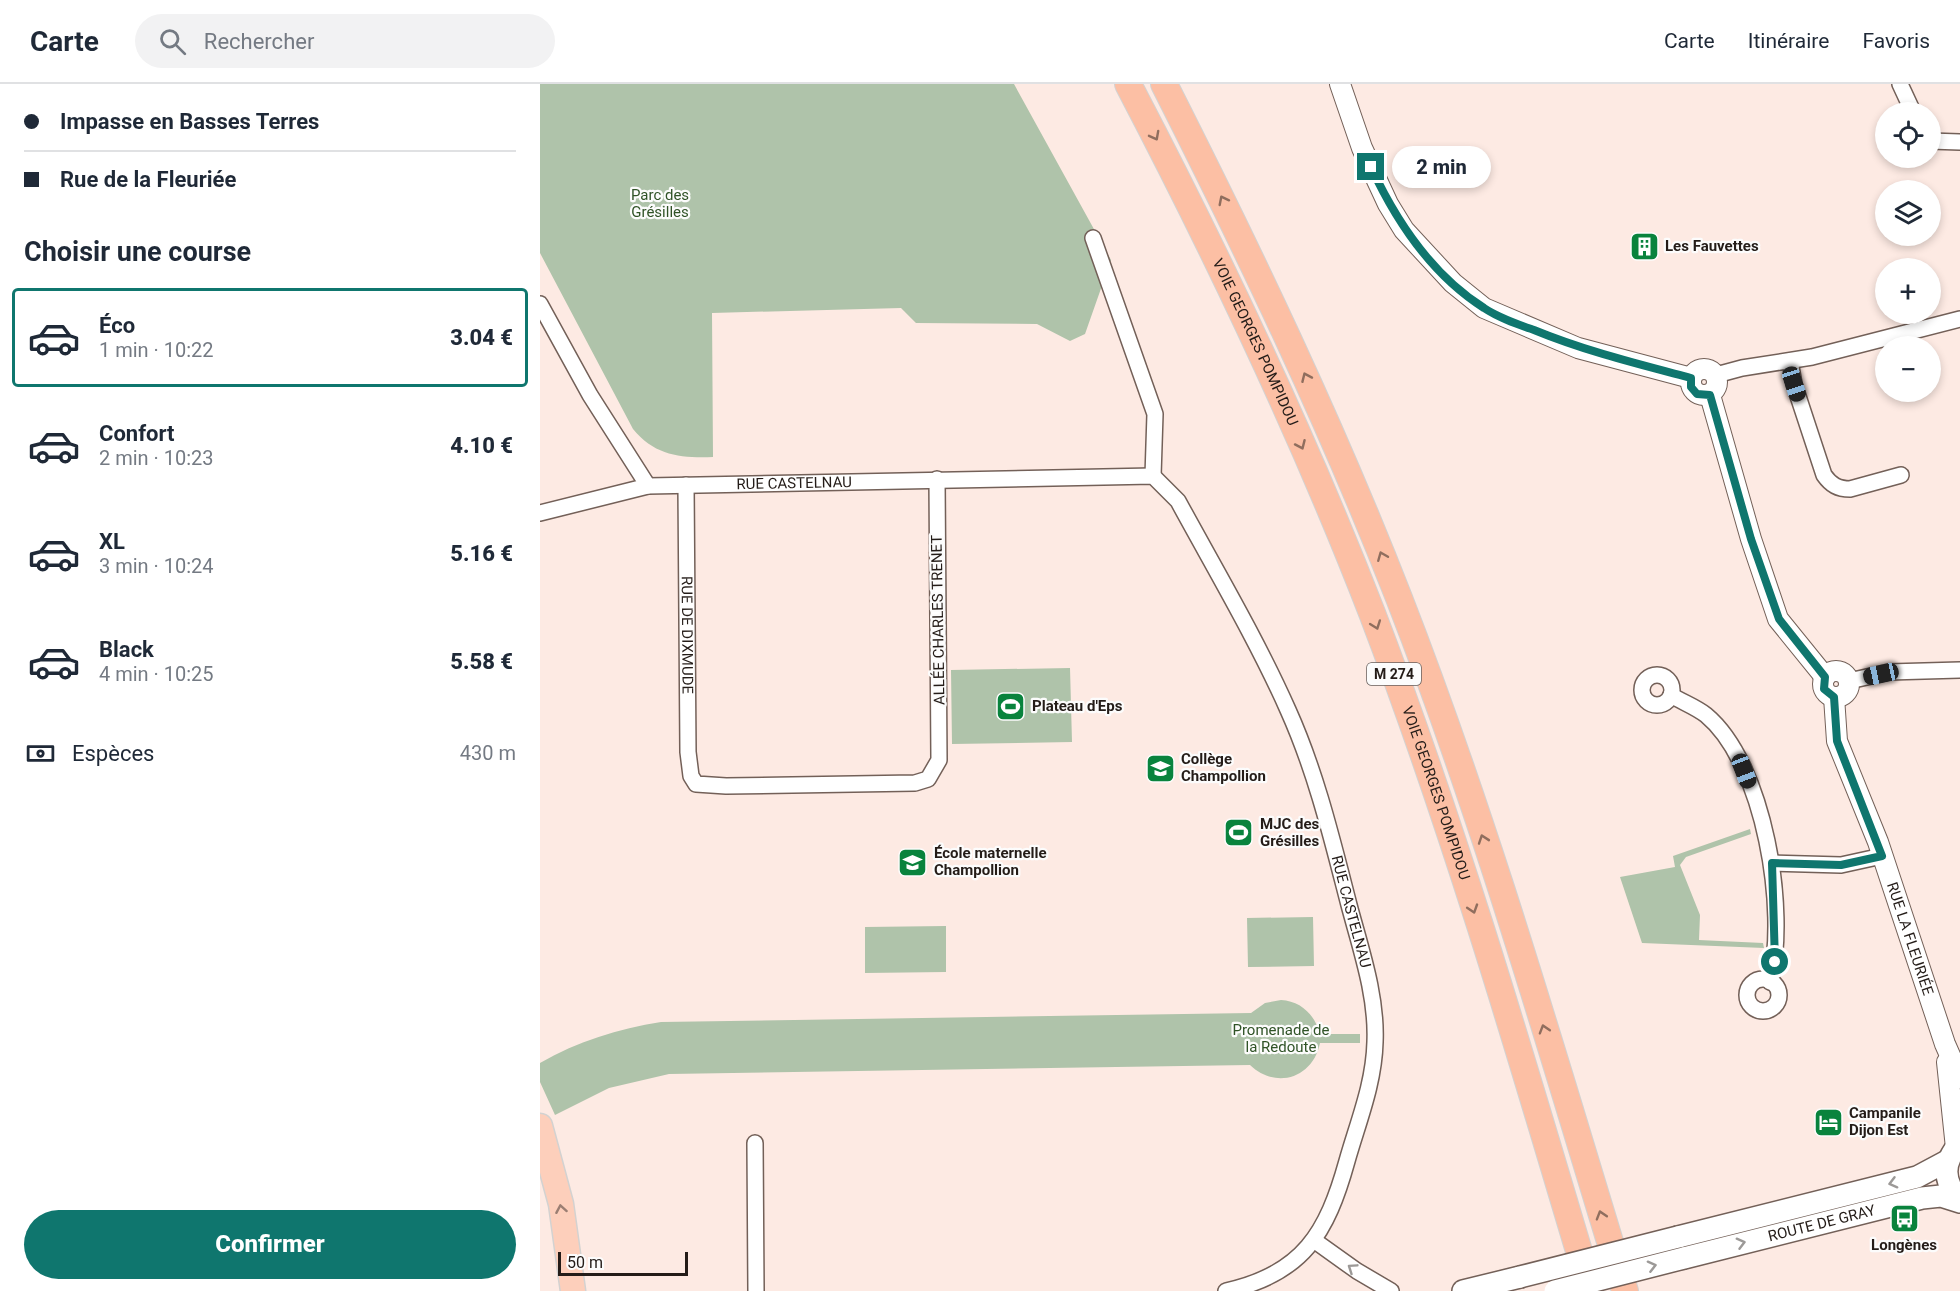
<!DOCTYPE html>
<html lang="fr">
<head>
<meta charset="utf-8">
<style>
	body { margin:0; font-family:Roboto,sans-serif; background:#f2f2f3; color:#1f2937; height:100vh; display:flex; flex-direction:column; font-size:22px; white-space:nowrap }
	* { box-sizing:border-box; margin:0 }
	p { font-size:20px; color:#747a83 }
	.icon { flex:none; width:33px; height:33px; fill:none; stroke:currentColor; stroke-width:2; stroke-linecap:round; stroke-linejoin:round }
	.map { position:relative; flex:1; overflow:hidden }
	.side { display:flex; flex-direction:column; background:#fff; width:540px }
	.side>* { flex:none }
	.top-card { display:grid; align-content:center; height:132px; padding:0 24px; background:#fff }
	.tools { position:absolute; left:1335px; top:18px; display:grid; gap:12px }
	.tools a { display:grid; place-items:center; width:66px; height:66px; border-radius:50%; background:#fff; box-shadow:0 3px 9px #0003; font-size:30px }
	.scale { position:absolute; left:18px; bottom:15px; width:130px; box-sizing:border-box; padding-left:6px; border:3px solid #241c18; border-top:0; font-size:16px; line-height:21px; white-space:nowrap; color:#241c18; -webkit-text-stroke:4px #fcfcfc; paint-order:stroke }
	.end { position:absolute; width:27px; height:27px; margin:-14px; border:8px solid #0f766e; background:#fff; box-shadow:0 0 0 3px #fff }
	.from { border-radius:50% }
	.bubble { position:absolute; height:42px; border-radius:21px; background:#fff; box-shadow:0 3px 9px #0003; font-size:20px; font-weight:800; line-height:42px; text-align:center }
	.car { position:absolute; width:18px; height:36px; margin:-18px -9px; border-radius:8px; box-shadow:0 0 4px 2px #0007; background:linear-gradient(#222 24%,#8ab4d8 0 40%,#222 0 76%,#8ab4d8 0 86%,#222 0) }
	.top-card b { display:flex; align-items:center; gap:21px; height:57px; font-size:22px }
	.top-card b+b { border-top:2px solid #e0e1e3 }
	.top-card i { width:15px; height:15px; background:#1f2937 }
	ul { padding:0; list-style:none }
	li { display:flex; align-items:center; gap:18px; height:99px; margin:0 12px 9px; padding:0 12px; border:3px solid transparent; border-radius:6px }
	li div { flex:1 }
	li b { display:block; font-size:22px }
	li em { font-style:normal; font-weight:800 }
	li.on { border-color:#0f766e }
	li>.icon { width:54px; height:54px; stroke-width:1.5 }
	h2 { padding:0 24px; font-size:27px; line-height:72px }
	.pay { display:flex; align-items:center; gap:15px; height:66px; padding:0 24px; font-size:22px }
	.pay p { margin-inline-start:auto }
	.primary-button { display:flex; gap:12px; margin-top:auto; padding:12px 24px }
	.primary-button a { flex:1; height:69px; border-radius:36px; background:#0f766e; color:#fff; font-size:24px; font-weight:800; line-height:69px; text-align:center }
	header { display:flex; align-items:center; gap:36px; box-sizing:border-box; height:84px; padding:0 30px; background:#fff; border-bottom:2px solid #e0e1e3 }
	header strong { font-size:28px }
	nav { display:flex; gap:33px; margin-inline-start:auto; font-size:21px }
	.search { width:420px; height:54px; background:#f2f2f3; display:flex; align-items:center; gap:15px; box-sizing:border-box; padding:0 21px; border-radius:33px; color:#747a83; font-size:22px }
	main { display:flex; flex:1; min-height:0 }
	.map>svg:first-child { display:block }
	.green { fill:#afc3aa }
	.lines { fill:none; stroke-linecap:round; stroke-linejoin:round }
	.minor-casing { stroke:#736058; stroke-width:18 }
	.tertiary-casing { stroke:#736058; stroke-width:22 }
	.secondary-casing { stroke:#736058; stroke-width:24 }
	.primary-casing { stroke:#d3d2d1; stroke-width:27 }
	.trunk-casing { stroke:#d3d2d1; stroke-width:28 }
	.minor { stroke:#fff; stroke-width:15 }
	.tertiary { stroke:#fff; stroke-width:20 }
	.secondary { stroke:#fff; stroke-width:21 }
	.primary { stroke:#fdcfbb; stroke-width:24 }
	.trunk { stroke:#fcbfa4; stroke-width:26 }
	.secondary-bridge-casing { stroke:#736058; stroke-width:24; stroke-linecap:butt }
	.secondary-bridge { stroke:#fff; stroke-width:21 }
	.oneway { stroke:#906e5e }
	.oneway2 { stroke:#9c9997 }
	.oneway3 { stroke:#9b7e72 }
	.route { stroke:#0f766e; stroke-width:8 }
	.labels { text-anchor:middle; dominant-baseline:central; stroke-width:4.5; stroke-linejoin:round; paint-order:stroke }
	.shield { fill:#fcfcfc; stroke:#655f5c; stroke-width:1.5 }
	.shield-label { font-size:14px; font-weight:bold; fill:#241c18 }
	.park-label { font-size:15px; fill:#305327; stroke:#fcfcfc }
	.poi-label { font-size:15px; font-weight:bold; fill:#241c18; stroke:#fcfcfc; text-anchor:start }
	.street-label { font-size:15px; fill:#241c18; stroke:#fcfcfc }
</style>
</head>
<body>
<header>
<strong>Carte</strong>
<div class="search"><svg class="icon" aria-label="search" viewBox="0 0 24 24"><circle cx="10" cy="10" r="6"/><path d="M15 15l6 6"/></svg>Rechercher</div>
<nav><a>Carte</a><a>Itinéraire</a><a>Favoris</a></nav>
</header>
<main>
<section class="side">
<div class="top-card">
<b><i class="from"></i>Impasse en Basses Terres</b>
<b><i></i>Rue de la Fleuriée</b>
</div>
<h2>Choisir une course</h2>
<ul>
<li class="on"><svg class="icon" aria-label="car" viewBox="0 0 24 24"><path d="M5 17H2v-5l4-1 3-4h7l3 4 3 1v5h-3M9 17h6M6 11h13"/><circle cx="7" cy="17" r="2"/><circle cx="17" cy="17" r="2"/></svg><div><b>Éco</b><p>1 min · 10:22</p></div><em>3.04 €</em></li>
<li><svg class="icon" aria-label="car" viewBox="0 0 24 24"><path d="M5 17H2v-5l4-1 3-4h7l3 4 3 1v5h-3M9 17h6M6 11h13"/><circle cx="7" cy="17" r="2"/><circle cx="17" cy="17" r="2"/></svg><div><b>Confort</b><p>2 min · 10:23</p></div><em>4.10 €</em></li>
<li><svg class="icon" aria-label="car" viewBox="0 0 24 24"><path d="M5 17H2v-5l4-1 3-4h7l3 4 3 1v5h-3M9 17h6M6 11h13"/><circle cx="7" cy="17" r="2"/><circle cx="17" cy="17" r="2"/></svg><div><b>XL</b><p>3 min · 10:24</p></div><em>5.16 €</em></li>
<li><svg class="icon" aria-label="car" viewBox="0 0 24 24"><path d="M5 17H2v-5l4-1 3-4h7l3 4 3 1v5h-3M9 17h6M6 11h13"/><circle cx="7" cy="17" r="2"/><circle cx="17" cy="17" r="2"/></svg><div><b>Black</b><p>4 min · 10:25</p></div><em>5.58 €</em></li>
</ul>
<div class="pay"><svg class="icon" aria-label="cash" viewBox="0 0 24 24"><path d="M3 7h18v10H3z"/><circle cx="12" cy="12" r="2"/></svg>Espèces<p>430 m</p></div>
<div class="primary-button"><a>Confirmer</a></div>
</section>
<div class="map">
<svg width="1420" height="1207" viewBox="0 0 1420 1207">
	<rect width="100%" height="100%" fill="#fdeae3"/>
	<path class="green" d="M0 0H474L571 176 545 250 530 257 497 240 376 239 361 224 172 229 173 373C141 374 115 372 93 345L0 169Z
		M530 584 532 658 412 660 411 586Z
		M1210 745 1211 750 1146 773 1140 781 1160 831 1159 856 1223 859 1224 864 1102 859 1080 793 1135 783 1133 772Z
		M773 833 774 882 708 883 707 834Z
		M406 842V888L325 889V843Z
		M741 916C761 917 775 931 780 950H820V959H780C773 994 736 1006 710 981L129 990 69 1004 15 1031 0 998V979C38 957 78 945 121 938L711 929 725 919Z"/>
	<g class="lines">
		<defs>
			<g id="minor">
				<path d="M1360 0 1373 28"/>
				<path d="M1390 57 1420 58"/>
				<path d="M553 154 615 330 613 392"/>
				<path id="s1" d="M0 220 50 311 108 402 613 392 638 417C675 485 717 556 748 626 776 688 792 755 809 821 821 866 837 912 835 958 834 1000 818 1038 807 1077 787 1149 763 1190 686 1207"/>
				<path d="M1250 277 1254 300 1284 391C1291 401 1298 405 1310 405L1361 391"/>
				<path d="M1176 291 1202 284 1272 273 1420 235"/>
				<path id="s2" d="M146 401 148 668 151 692 156 700 186 702 375 699 388 695 399 676 397 395"/>
				<path d="M0 429 108 402"/>
				<circle cx="1117" cy="606" r="15"/>
				<path d="M1309 597 1349 588 1420 586"/>
				<path d="M1131 611C1142 618 1156 623 1166 631 1225 680 1248 828 1230 898"/>
				<path d="M1232 779 1301 781 1342 772"/>
				<circle cx="1223" cy="911" r="16"/>
				<path d="M215 1059 216 1207"/>
				<path d="M775 1157 817 1187 851 1207"/>
			</g>
			<g id="tertiary">
				<path d="M800 0 822 64 848 120 864 146 913 199 944 224 1038 264 1151 294"/>
				<circle cx="1164" cy="298" r="13"/>
				<path d="M1170 311 1211 455 1238 535 1285 593"/>
				<circle cx="1296" cy="600" r="13"/>
				<path id="s3" d="M1294 613 1297 657 1338 758 1405 960 1420 994"/>
				<path d="M1407 978 1416 1064"/>
			</g>
			<g id="secondary">
				<path d="M1420 1059C1402 1079 1403 1097 1420 1117"/>
				<path d="M1138 1153 1377 1093 1407 1077"/>
				<path id="s4" d="M1144 1174 1382 1114 1401 1112 1420 1118"/>
				<path d="M923 1207 980 1193"/>
			</g>
			<path id="primary" d="M0 1042 21 1120 33 1207"/>
			<g id="trunk">
				<path id="s5" d="M588 0C678 172 762 348 832 529 916 749 982 976 1049 1201"/>
				<path d="M624 0C710 170 790 337 859 514 947 740 1014 975 1085 1207"/>
			</g>
		</defs>
		<use href="#minor" class="minor-casing"/>
		<use href="#tertiary" class="tertiary-casing"/>
		<use href="#secondary" class="secondary-casing"/>
		<use href="#primary" class="primary-casing"/>
		<use href="#trunk" class="trunk-casing"/>
		<use href="#minor" class="minor"/>
		<use href="#tertiary" class="tertiary"/>
		<use href="#secondary" class="secondary"/>
		<use href="#primary" class="primary"/>
		<use href="#trunk" class="trunk"/>
		<defs>
			<path id="secondary-bridge" d="M980 1193 1138 1153
				M1015 1207 1144 1174"/>
		</defs>
		<use href="#secondary-bridge" class="secondary-bridge-casing"/>
		<use href="#secondary-bridge" class="secondary-bridge"/>
	</g>
	<defs><path id="oneway-chevron" d="M-2-3.5L2.5 0L-2 3.5" fill="none" stroke-width="1.6" stroke-linecap="round" stroke-linejoin="round" transform="scale(1.5)"/></defs>
	<g class="oneway">
		<use href="#oneway-chevron" transform="translate(615 52) rotate(62)"/>
		<use href="#oneway-chevron" transform="translate(683 116) rotate(-117)"/>
		<use href="#oneway-chevron" transform="translate(766 293) rotate(-114)"/>
		<use href="#oneway-chevron" transform="translate(761 361) rotate(66)"/>
		<use href="#oneway-chevron" transform="translate(842 472) rotate(-112)"/>
		<use href="#oneway-chevron" transform="translate(836 541) rotate(70)"/>
		<use href="#oneway-chevron" transform="translate(943 755) rotate(-109)"/>
		<use href="#oneway-chevron" transform="translate(933 825) rotate(72)"/>
		<use href="#oneway-chevron" transform="translate(1004 945) rotate(-107)"/>
		<use href="#oneway-chevron" transform="translate(1061 1131) rotate(-107)"/>
	</g>
	<g class="oneway2">
		<use href="#oneway-chevron" transform="translate(1353 1099) rotate(165)"/>
		<use href="#oneway-chevron" transform="translate(1201 1159) rotate(-15)"/>
		<use href="#oneway-chevron" transform="translate(1112 1182) rotate(-14)"/>
		<use href="#oneway-chevron" transform="translate(812 1184) rotate(-146)"/>
	</g>
	<use class="oneway3" href="#oneway-chevron" transform="translate(21 1125) rotate(-100)"/>
	<g class="lines">
		<path class="route" d="M831 83C856 137 892 191 944 224 959 234 977 240 994 246 1045 267 1098 280 1151 294V303L1157 310 1170 311 1211 455 1239 535 1285 593 1284 605 1294 613 1297 657 1342 772 1301 781 1232 779 1235 878"/>
	</g>
	<defs>
		<symbol id="building-square" viewBox="-11 -11 22 22"><rect x="-9" y="-9" width="18" height="18" rx="4" fill="#09833d" stroke="#fcfcfc"/><path d="M-4-6H4V6H1V3H-1V6H-4ZM-2.5-4.3h1.7v1.8h-1.7ZM.8-4.3h1.7v1.8H.8ZM-2.5-1h1.7V.8h-1.7ZM.8-1h1.7V.8H.8Z" fill="#fff"/></symbol>
		<symbol id="stadium-square" viewBox="-11 -11 22 22"><rect x="-9" y="-9" width="18" height="18" rx="4" fill="#09833d" stroke="#fcfcfc"/><path d="M0-5a6.5 5 0 1 0 0 10a6.5 5 0 1 0 0-10ZM-3.5-1.8h7v3.6h-7Z" fill="#fff"/></symbol>
		<symbol id="school-square" viewBox="-11 -11 22 22"><rect x="-9" y="-9" width="18" height="18" rx="4" fill="#09833d" stroke="#fcfcfc"/><path d="M0-5L7-2L0 1L-7-2ZM-4 1L0 2.5L4 1V4Q0 6-4 4Z" fill="#fff"/></symbol>
		<symbol id="hotel-square" viewBox="-11 -11 22 22"><rect x="-9" y="-9" width="18" height="18" rx="4" fill="#09833d" stroke="#fcfcfc"/><path d="M-6-4.5h1.5V1H6V5H4.5V3h-9V5H-6ZM-4 0a1.8 1.8 0 1 1 3.6 0ZM.5 0V-2.5h3Q6-2.5 6 0Z" fill="#fff"/></symbol>
		<symbol id="bus-square" viewBox="-11 -11 22 22"><rect x="-9" y="-9" width="18" height="18" rx="4" fill="#09833d" stroke="#fcfcfc"/><path d="M-5-6H5V4H4V6H2V4H-2V6H-4V4H-5ZM-3.5-4V0h7V-4ZM-3.5 1.2v1.5H-2V1.2ZM2 1.2v1.5H3.5V1.2Z" fill="#fff"/></symbol>
	</defs>
	<g fill-rule="evenodd">
		<use href="#building-square" x="1088" y="146" width="33" height="33"/>
		<use href="#stadium-square" x="454" y="606" width="33" height="33"/>
		<use href="#school-square" x="604" y="668" width="33" height="33"/>
		<use href="#stadium-square" x="682" y="732" width="33" height="33"/>
		<use href="#school-square" x="356" y="762" width="33" height="33"/>
		<use href="#hotel-square" x="1272" y="1022" width="33" height="33"/>
		<use href="#bus-square" x="1348" y="1118" width="33" height="33"/>
	</g>
	<g class="labels">
		<rect class="shield" x="827" y="579" width="54" height="22" rx="4.5"/>
		<g class="shield-label">
			<text x="854" y="590">M 274</text>
		</g>
		<g class="park-label">
			<text x="120" y="111">Parc des<tspan x="120" dy="17">Grésilles</tspan></text>
			<text x="741" y="946">Promenade de<tspan x="741" dy="17">la Redoute</tspan></text>
		</g>
		<g class="poi-label">
			<text x="1125" y="162">Les Fauvettes</text>
			<text x="492" y="622">Plateau d'Eps</text>
			<text x="641" y="675">Collège<tspan x="641" dy="17">Champollion</tspan></text>
			<text x="720" y="740">MJC des<tspan x="720" dy="17">Grésilles</tspan></text>
			<text x="394" y="769">École maternelle<tspan x="394" dy="17">Champollion</tspan></text>
			<text x="1309" y="1029">Campanile<tspan x="1309" dy="17">Dijon Est</tspan></text>
			<text x="1364" y="1161" text-anchor="middle">Longènes</text>
		</g>
		<g class="street-label">
			<text stroke="none"><textPath href="#s5" startOffset="288">VOIE GEORGES POMPIDOU</textPath></text>
			<text stroke="none"><textPath href="#s1" startOffset="358">RUE CASTELNAU</textPath></text>
			<text transform="translate(398 536) rotate(-91)">ALLÉE CHARLES TRENET</text>
			<text stroke="none"><textPath href="#s2" startOffset="150">RUE DE DIXMUDE</textPath></text>
			<text stroke="none"><textPath href="#s5" startOffset="774">VOIE GEORGES POMPIDOU</textPath></text>
			<text stroke="none"><textPath href="#s1" startOffset="1200">RUE CASTELNAU</textPath></text>
			<text stroke="none"><textPath href="#s3" startOffset="255">RUE LA FLEURIÉE</textPath></text>
			<text stroke="none"><textPath href="#s4" startOffset="142">ROUTE DE GRAY</textPath></text>
		</g>
	</g>
</svg>
<div class="tools">
<a><svg class="icon" aria-label="locate" viewBox="0 0 24 24"><circle cx="12" cy="12" r="6"/><path d="M12 2v4M12 18v4M2 12h4M18 12h4"/></svg></a>
<a><svg class="icon" aria-label="layers" viewBox="0 0 24 24"><path d="M12 4l9 5-9 5-9-5zM3 14l9 5 9-5"/></svg></a>
<a>+</a>
<a>−</a>
</div>
<div class="scale">50 m</div>
<i class="end from" style="left:1235px;top:878px"></i>
<i class="end" style="left:831px;top:83px"></i>
<div class="bubble" style="left:852px;top:62px;width:99px">2 min</div>
<i class="car" style="left:1254px;top:300px;rotate:162deg"></i>
<i class="car" style="left:1341px;top:590px;rotate:258deg"></i>
<i class="car" style="left:1204px;top:687px;rotate:159deg"></i>
</div>
</main>
</body>
</html>
